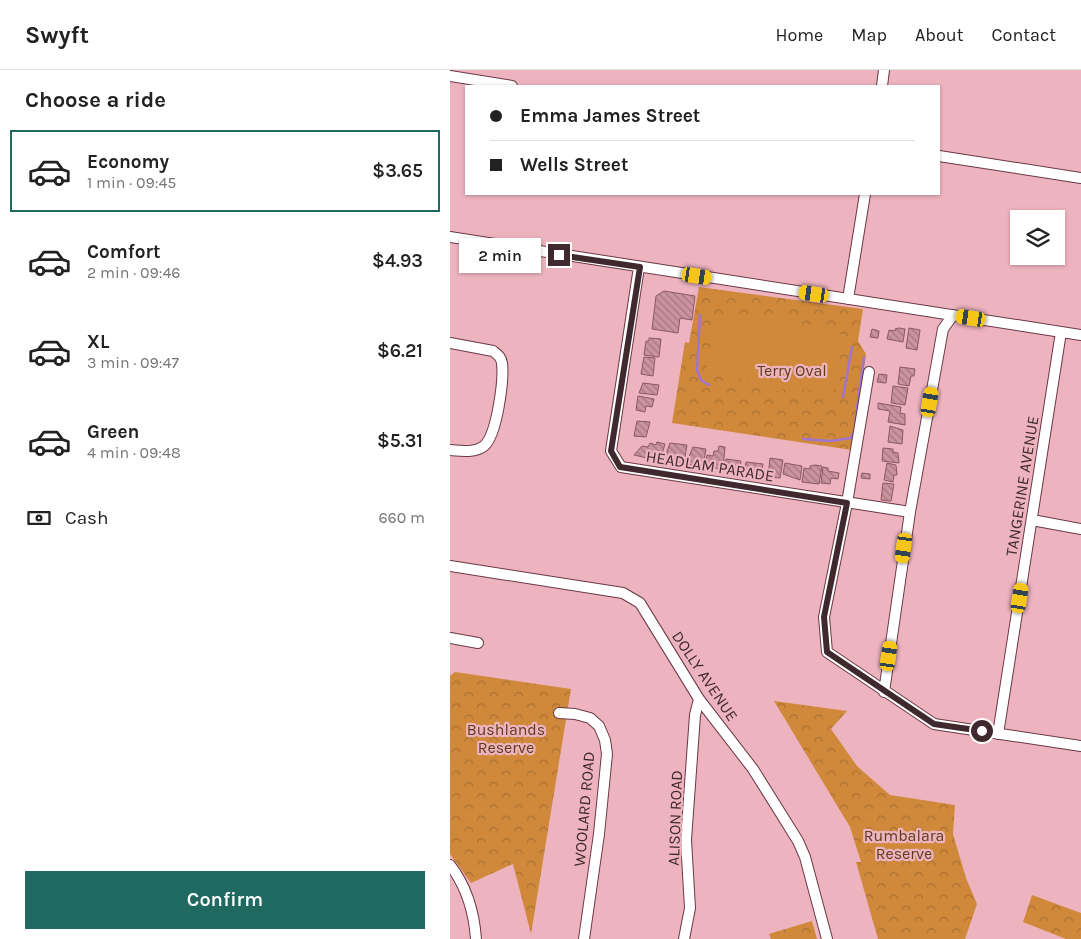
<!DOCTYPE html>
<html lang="en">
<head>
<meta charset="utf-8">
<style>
	body { margin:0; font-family:Karla,sans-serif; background:#f6f6f6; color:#222; height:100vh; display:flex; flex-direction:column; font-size:19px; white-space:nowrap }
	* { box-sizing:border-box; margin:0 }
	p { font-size:16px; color:#767676 }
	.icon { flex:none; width:28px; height:28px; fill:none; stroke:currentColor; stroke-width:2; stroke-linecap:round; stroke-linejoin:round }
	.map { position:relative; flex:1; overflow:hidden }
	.panel { display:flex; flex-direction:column; background:#fff; width:450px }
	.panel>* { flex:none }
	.banner { position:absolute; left:15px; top:15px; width:475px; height:110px; border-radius:0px; box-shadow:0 1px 4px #0004; display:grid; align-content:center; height:110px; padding:0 25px; background:#fff }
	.buttons { position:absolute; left:560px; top:140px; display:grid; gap:10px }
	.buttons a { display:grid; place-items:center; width:55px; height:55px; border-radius:0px; background:#fff; box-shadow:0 1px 4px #0004; font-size:25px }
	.end { position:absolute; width:22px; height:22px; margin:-11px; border:6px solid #3f292e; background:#fff; box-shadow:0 0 0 2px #fff }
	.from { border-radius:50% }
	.bubble { position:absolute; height:35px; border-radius:0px; background:#fff; box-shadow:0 1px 4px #0004; font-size:16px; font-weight:600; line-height:35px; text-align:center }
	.car { position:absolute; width:15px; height:30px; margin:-15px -8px; border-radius:6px; box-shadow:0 0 4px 1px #0007; background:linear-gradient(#f5c518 24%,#345 0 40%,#f5c518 0 76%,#345 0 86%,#f5c518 0) }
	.banner b { display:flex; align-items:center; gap:18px; height:48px; font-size:19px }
	.banner b+b { border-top:1px solid #e0e0e0 }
	.banner i { width:12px; height:12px; background:#222 }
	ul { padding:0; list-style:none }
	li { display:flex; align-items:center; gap:15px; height:82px; margin:0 10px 8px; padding:0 15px; border:2px solid transparent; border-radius:0px }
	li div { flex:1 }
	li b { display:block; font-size:19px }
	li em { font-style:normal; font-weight:600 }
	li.current { border-color:#1f6961 }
	li>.icon { width:45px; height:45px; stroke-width:1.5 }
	h2 { padding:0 25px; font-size:22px; line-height:60px }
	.pay { display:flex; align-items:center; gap:12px; height:55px; padding:0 25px; font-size:19px }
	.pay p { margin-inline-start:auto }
	.primary-button { display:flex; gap:10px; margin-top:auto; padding:10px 25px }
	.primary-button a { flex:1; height:58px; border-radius:0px; background:#1f6961; color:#fff; font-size:20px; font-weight:600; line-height:58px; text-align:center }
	header { display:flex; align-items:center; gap:30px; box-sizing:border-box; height:70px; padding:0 25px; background:#fff; border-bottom:1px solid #e0e0e0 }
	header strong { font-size:24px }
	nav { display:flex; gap:28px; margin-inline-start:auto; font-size:18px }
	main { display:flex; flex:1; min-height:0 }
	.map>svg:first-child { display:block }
	.forest { fill:url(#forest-crowns) }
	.pitch { fill:#d0893b }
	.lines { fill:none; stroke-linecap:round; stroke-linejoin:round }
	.stream { stroke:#a074cf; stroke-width:2.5 }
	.building { fill:url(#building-back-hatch); stroke:#8b5864 }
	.minor-casing { stroke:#693945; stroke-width:12 }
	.minor { stroke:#fff; stroke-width:10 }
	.route { stroke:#3f292e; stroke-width:6 }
	.labels { text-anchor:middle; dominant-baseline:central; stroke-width:4.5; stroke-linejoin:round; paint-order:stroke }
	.park-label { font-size:16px; fill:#5e3d1a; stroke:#edb3bf }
	.street-label { font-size:16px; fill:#3f292e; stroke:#edb3bf }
</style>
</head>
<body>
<header>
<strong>Swyft</strong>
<nav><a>Home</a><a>Map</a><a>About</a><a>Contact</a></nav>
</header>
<main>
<section class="panel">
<h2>Choose a ride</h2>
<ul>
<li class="current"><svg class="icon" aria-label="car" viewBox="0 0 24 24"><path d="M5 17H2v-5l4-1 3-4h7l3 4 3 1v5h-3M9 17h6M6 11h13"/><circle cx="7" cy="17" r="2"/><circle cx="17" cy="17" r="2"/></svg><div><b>Economy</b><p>1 min · 09:45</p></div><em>$3.65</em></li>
<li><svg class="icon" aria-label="car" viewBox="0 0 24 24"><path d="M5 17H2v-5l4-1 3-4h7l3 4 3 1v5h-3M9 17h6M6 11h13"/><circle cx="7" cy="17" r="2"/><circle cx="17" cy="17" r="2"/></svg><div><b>Comfort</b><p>2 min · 09:46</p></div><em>$4.93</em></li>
<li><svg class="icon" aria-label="car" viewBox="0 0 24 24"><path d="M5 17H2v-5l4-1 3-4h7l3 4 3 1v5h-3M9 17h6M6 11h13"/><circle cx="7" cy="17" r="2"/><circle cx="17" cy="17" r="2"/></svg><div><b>XL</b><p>3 min · 09:47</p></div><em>$6.21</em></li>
<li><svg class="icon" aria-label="car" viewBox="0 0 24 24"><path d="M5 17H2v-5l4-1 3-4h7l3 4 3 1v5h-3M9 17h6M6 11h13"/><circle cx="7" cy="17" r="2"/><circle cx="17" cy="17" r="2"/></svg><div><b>Green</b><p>4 min · 09:48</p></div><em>$5.31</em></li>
</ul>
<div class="pay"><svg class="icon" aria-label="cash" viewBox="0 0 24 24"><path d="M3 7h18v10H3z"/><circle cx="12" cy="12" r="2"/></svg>Cash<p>660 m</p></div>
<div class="primary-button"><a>Confirm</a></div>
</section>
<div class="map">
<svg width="631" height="869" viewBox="0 0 631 869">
	<defs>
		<pattern id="forest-crowns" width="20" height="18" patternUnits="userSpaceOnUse" patternTransform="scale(1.25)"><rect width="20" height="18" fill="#d0893b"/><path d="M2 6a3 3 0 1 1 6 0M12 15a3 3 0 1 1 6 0" fill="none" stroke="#aa7032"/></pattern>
		<pattern id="building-back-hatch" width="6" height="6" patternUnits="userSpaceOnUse" patternTransform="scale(1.25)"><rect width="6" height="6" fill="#ca939e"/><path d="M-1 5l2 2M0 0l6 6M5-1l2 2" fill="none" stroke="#a57881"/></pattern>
	</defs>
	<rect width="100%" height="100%" fill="#edb3bf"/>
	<path class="forest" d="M249 217 413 239 408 271 416 284 402 380 222 353 235 272 239 273Z
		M5 602 121 619 81 864 63 794 21 813 0 784V606Z
		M324 631 397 641 381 659 407 696 440 725 505 735 503 764 516 808 527 834 515 869H428L406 792H411L400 757Z
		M582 825 631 843V869H616L573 852Z
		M362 851 367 869H321L319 864Z"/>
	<path class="pitch" d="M324 243 337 246 354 258 392 264 383 324 340 317 327 321 314 320 297 310 256 303 266 244 302 250 312 245Z"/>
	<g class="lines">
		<path class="stream" d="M250 245 247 300 251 310 259 315
			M393 327 402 277
			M405 354 414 288
			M353 369 381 371 401 368 403 363"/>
	</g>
	<path class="building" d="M214 221 245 226 242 250 230 248 228 263 202 259 206 226Z
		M449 258 455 259 453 272 437 269 439 260 445 261V259Z
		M459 258 470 260 467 280 456 278Z
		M422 259 429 261 428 268 420 267Z
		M199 268 211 269 209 287 194 285 196 271H199Z
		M194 287 205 288 203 306 191 304Z
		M450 297 465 299 464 306H461L459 316 448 314Z
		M429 304 437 305 436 313 427 312Z
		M193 313 209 315 207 325 189 323Z
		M443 316 458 318 455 335 441 333Z
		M188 326 204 329 202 337 196 336 195 342 186 340Z
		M428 333 451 337 450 343 455 344V355L438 352 440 341 428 339Z
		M187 351 200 352 196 367 184 366Z
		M440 356 453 360 452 374 438 372Z
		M207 372 215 374 210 391 184 385 192 376 198 377 200 373 206 375Z
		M220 373 237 375 234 393 214 390Z
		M269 376 275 377 273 399 255 397 257 385 263 386 264 381H268Z
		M243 377 256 379 253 396 236 394Z
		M433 378 443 379V382L448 383 449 393 432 391Z
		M320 388 333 390 330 408 318 407Z
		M276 389 291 391 289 403 274 401Z
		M296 392 313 394 311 406 297 404 298 401 294 400Z
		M335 393 352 396 350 410 333 404Z
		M437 393 446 395 447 405H444L443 412 434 410Z
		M365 395 372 396 369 414 352 412 354 398 360 399V396Z
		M373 397 378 398V401L389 403 388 409 381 408 380 414 371 413Z
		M412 403 420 404V409L411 408Z
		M433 413 444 414 441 431 431 430Z"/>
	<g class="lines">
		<defs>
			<path id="minor" d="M0 6 62 16
				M432 16 434 0
				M489 86 631 108
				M0 167 631 265
				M189 197 161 381 171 397 460 442
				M398 229 415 124
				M0 273 43 281C48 285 51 287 52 293 54 310 47 365 34 376 25 383 11 381 0 380
				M419 302 397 433 374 547 377 582 484 654 631 676
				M582 450 631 459
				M0 496 173 523 190 533 249 629 303 699 348 771 355 787 377 869
				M0 568 28 573
				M434 622 460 442 493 259 503 245
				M109 643 125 644 140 648 149 656 155 670 157 684 149 764 134 869
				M548 664 611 262
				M0 795C17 817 24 841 26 869
				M234 869 240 838 236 770 245 645 249 629"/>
		</defs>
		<use href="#minor" class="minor-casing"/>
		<use href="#minor" class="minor"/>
	</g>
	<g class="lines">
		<path class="route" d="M109 185 190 197 161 381 170 397 397 433 374 547 377 582 484 654 532 661"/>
	</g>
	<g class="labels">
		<g class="park-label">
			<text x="342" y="300">Terry Oval</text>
			<text x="56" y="659">Bushlands<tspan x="56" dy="18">Reserve</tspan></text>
			<text x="454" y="765">Rumbalara<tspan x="454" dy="18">Reserve</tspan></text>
		</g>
		<g class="street-label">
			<text transform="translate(260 396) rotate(9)">HEADLAM PARADE</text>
			<text transform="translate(572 416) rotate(-81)">TANGERINE AVENUE</text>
			<text transform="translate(255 606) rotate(56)">DOLLY AVENUE</text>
			<text transform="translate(134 739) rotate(-85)">WOOLARD ROAD</text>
			<text transform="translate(225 748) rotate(-88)">ALISON ROAD</text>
		</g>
	</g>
</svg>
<div class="buttons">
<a><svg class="icon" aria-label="layers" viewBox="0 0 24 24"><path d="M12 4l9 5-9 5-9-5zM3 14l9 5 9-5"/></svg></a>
</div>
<i class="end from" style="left:532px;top:661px"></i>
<i class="end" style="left:109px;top:185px"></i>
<div class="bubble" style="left:9px;top:168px;width:82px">2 min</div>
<i class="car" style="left:247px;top:206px;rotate:99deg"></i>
<i class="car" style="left:364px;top:224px;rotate:279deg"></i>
<i class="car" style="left:521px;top:248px;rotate:279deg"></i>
<i class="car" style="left:480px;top:332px;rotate:10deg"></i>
<i class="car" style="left:454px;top:478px;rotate:188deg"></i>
<i class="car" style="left:570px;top:528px;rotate:9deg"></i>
<i class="car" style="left:439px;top:586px;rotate:8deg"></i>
<div class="banner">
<b><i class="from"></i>Emma James Street</b>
<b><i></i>Wells Street</b>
</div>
</div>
</main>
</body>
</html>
